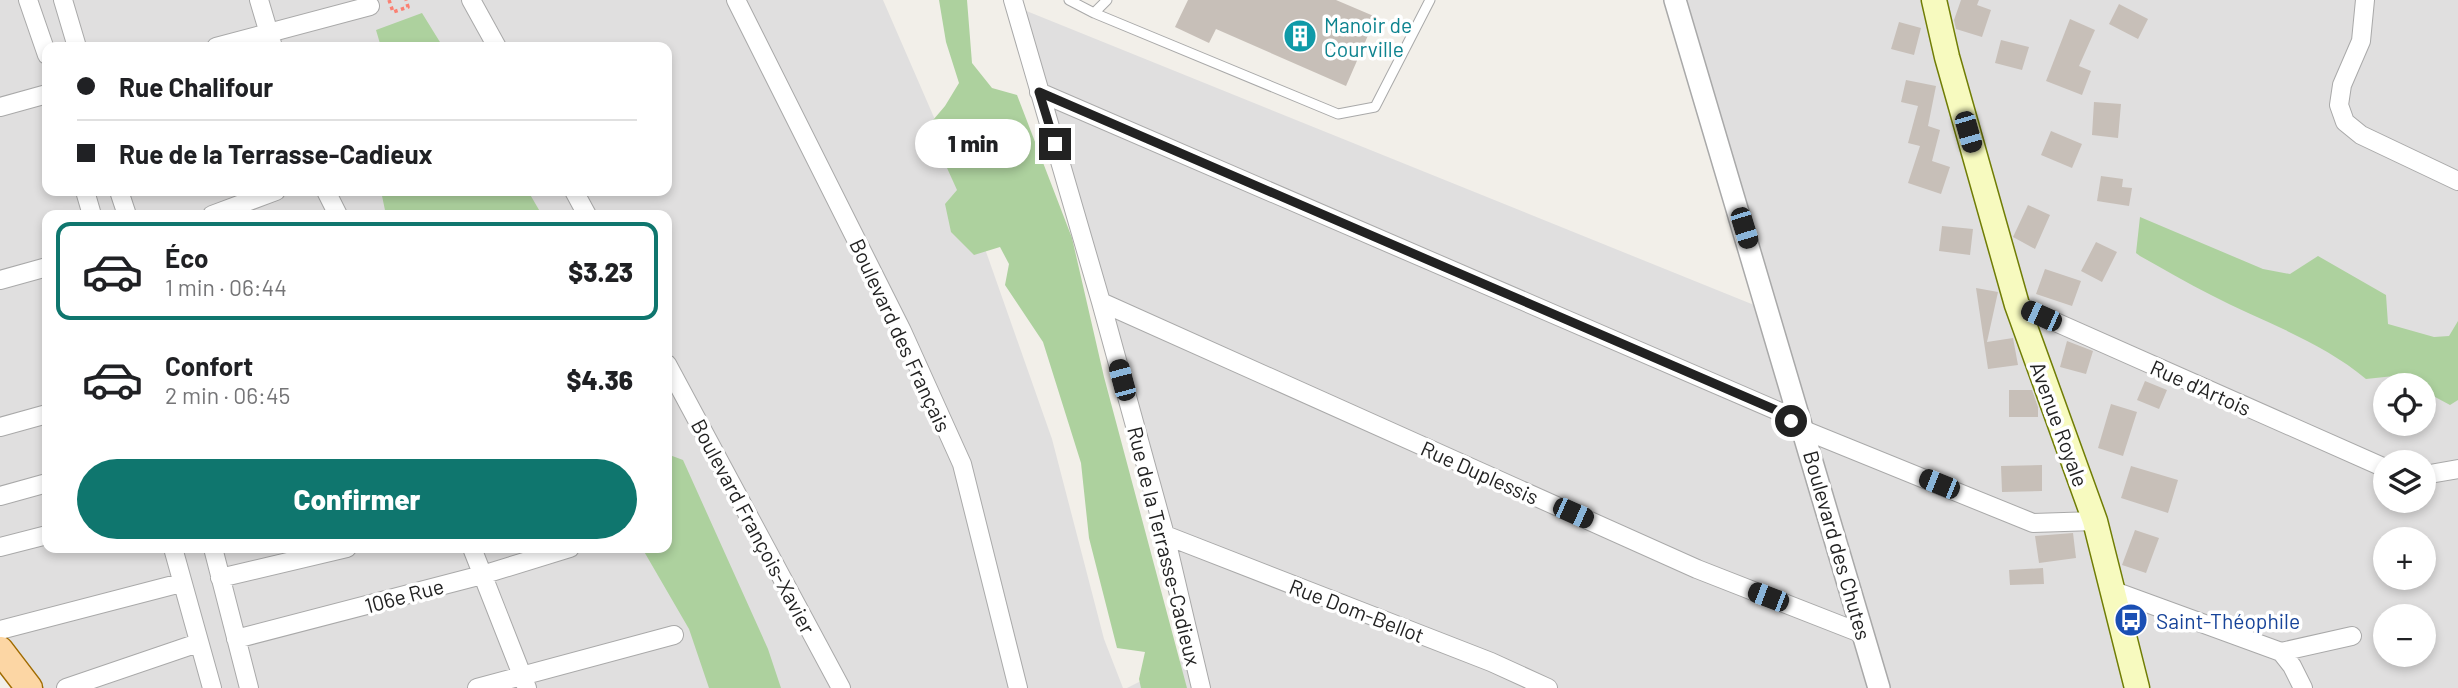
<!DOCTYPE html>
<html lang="fr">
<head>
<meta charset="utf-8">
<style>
	body { margin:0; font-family:Barlow,sans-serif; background:#f6f6f6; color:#202124; height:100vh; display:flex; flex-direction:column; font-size:26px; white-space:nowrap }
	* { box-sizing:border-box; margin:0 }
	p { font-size:23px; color:#757577 }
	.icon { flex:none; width:38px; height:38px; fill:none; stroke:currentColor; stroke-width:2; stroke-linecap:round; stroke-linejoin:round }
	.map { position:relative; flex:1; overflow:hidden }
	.details { position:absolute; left:42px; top:210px; width:630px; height:343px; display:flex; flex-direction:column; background:#fff; border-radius:14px; box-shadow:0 4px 10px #0003 }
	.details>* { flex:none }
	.guide { position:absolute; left:42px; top:42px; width:630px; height:154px; border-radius:14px; box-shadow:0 4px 10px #0003; display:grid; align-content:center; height:154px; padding:0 35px; background:#fff }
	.fabs { position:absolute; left:2373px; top:373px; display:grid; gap:14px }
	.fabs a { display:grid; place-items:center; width:63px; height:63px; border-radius:50%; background:#fff; box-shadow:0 4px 10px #0003; font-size:35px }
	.end { position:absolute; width:32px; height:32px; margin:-16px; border:9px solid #222; background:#fff; box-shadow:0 0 0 4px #fff }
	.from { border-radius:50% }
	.bubble { position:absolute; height:49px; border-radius:24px; background:#fff; box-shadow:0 4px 10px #0003; font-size:23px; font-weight:800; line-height:49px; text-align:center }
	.car { position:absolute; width:21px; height:42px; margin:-21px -10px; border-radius:9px; box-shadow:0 0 5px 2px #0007; background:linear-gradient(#222 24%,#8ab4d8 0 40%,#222 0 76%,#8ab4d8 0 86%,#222 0) }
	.guide b { display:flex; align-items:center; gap:24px; height:66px; font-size:26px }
	.guide b+b { border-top:2px solid #e0e0e0 }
	.guide i { width:18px; height:18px; background:#202124 }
	ul { padding:12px 0 0; list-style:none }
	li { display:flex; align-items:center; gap:21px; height:98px; margin:0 14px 10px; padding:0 21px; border:4px solid transparent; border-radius:14px }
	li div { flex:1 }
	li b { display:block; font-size:26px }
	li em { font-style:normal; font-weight:800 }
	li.selected { border-color:#0f766e }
	li>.icon { width:63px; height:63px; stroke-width:1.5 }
	.primary-button { display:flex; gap:14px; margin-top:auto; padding:14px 35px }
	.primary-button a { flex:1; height:80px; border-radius:42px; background:#0f766e; color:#fff; font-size:28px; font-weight:800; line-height:80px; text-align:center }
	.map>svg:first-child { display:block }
	.residential { fill:#e0dfdf; fill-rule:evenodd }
	.forest { fill:#add19e }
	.building { fill:#c7bfb8 }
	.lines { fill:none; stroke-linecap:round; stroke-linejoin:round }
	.service-casing { stroke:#a9a9a9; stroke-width:11 }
	.minor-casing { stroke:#a9a9a9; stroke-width:20 }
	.tertiary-casing { stroke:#a9a9a9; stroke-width:24 }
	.secondary-casing { stroke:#707d05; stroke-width:27 }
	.primary-casing { stroke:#a06b00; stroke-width:29 }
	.path { stroke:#fa8072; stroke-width:3.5; stroke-dasharray:3.5 3.5; stroke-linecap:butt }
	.service { stroke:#fff; stroke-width:9 }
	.minor { stroke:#fff; stroke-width:18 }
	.tertiary { stroke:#fff; stroke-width:21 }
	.secondary { stroke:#f7fabf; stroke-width:24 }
	.primary { stroke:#fcd6a4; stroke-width:26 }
	.route { stroke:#222; stroke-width:9 }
	.labels { text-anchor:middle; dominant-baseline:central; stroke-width:7; stroke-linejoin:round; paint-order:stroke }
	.culture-label { font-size:21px; fill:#0d838f; stroke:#fff; text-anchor:start }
	.street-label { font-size:21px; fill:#222; stroke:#fff }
	.transit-label { font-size:21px; fill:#164399; stroke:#fff; text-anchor:start }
</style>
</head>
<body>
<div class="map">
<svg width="2458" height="688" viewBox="0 0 2458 688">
	<rect width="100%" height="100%" fill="#f2efe9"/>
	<path class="residential" d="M0 0H883L959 175 1052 439 1104 639 1123 688H36L0 639ZM47 47H667V191H47ZM47 215H667V548H47Z
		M1672 0H2458V688H1127L1191 656 1024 10 1764 309ZM2385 385H2424V424H2385ZM2385 462H2424V500H2385ZM2385 539H2424V578H2385ZM2385 616H2424V654H2385Z"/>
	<path class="forest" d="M939 0H967L972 63 992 88 1017 95 1072 238 1104 377 1187 688H1141L1139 679 1145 652 1117 648 1089 538 1081 463 1043 342 1005 285 1009 264 1000 247 974 255 951 232 945 204 957 190 928 126 945 106 959 83 946 42Z
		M422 13 443 47H381L376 30Z
		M381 191H528L542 215H386Z
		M2140 217 2263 269 2290 274 2318 256 2386 295 2388 324 2434 337 2449 336 2458 321V400L2450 405 2424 391V385H2412L2394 376 2366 379C2321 341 2263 322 2211 295 2187 283 2164 269 2140 256L2136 253Z
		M667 454 683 460 768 649 781 688H709L689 629 642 548H667Z"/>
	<path class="building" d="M1188 0H1336L1376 17 1346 86 1216 29 1209 43 1175 27Z
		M1961 0H1979L1977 5 1991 10 1982 37 1956 29 1954 20Z
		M2119 4 2148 19 2138 39 2109 24Z
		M2070 19 2095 30 2079 66 2091 71 2082 95 2046 81Z
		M1899 22 1921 28 1914 55 1891 49Z
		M2001 40 2029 47 2022 70 1995 63Z
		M1906 80 1936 86 1928 126 1940 130 1932 161 1950 167 1941 194 1908 183 1920 146 1908 143 1918 106 1901 102Z
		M2094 102 2121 104 2118 138 2092 135Z
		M2051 131 2082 144 2072 168 2041 155Z
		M2101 176 2123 179 2122 187 2132 188 2129 206 2097 201Z
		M2028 205 2050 215 2035 249 2013 237Z
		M1942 226 1973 229 1970 255 1939 251Z
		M2096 242 2117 252 2102 282 2081 271Z
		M2045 269 2081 281 2072 306 2036 294Z
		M1976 288 1998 292 1987 342 2013 338 2018 365 1988 369Z
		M2067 341 2093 351 2086 374 2060 367Z
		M2145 381 2167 390 2159 409 2137 400Z
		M2009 390H2032L2038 407V417H2009Z
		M2111 404 2137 412 2123 456 2098 448Z
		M2042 465V491L2002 492 2001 466Z
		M2131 466 2178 480 2168 513 2121 498Z
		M2135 530 2159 538 2146 573 2122 565Z
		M2073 533 2076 558 2039 563 2035 536Z
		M2043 568 2044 584 2010 585 2009 570Z"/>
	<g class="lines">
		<defs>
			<path id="service" d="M1069 0 1094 13 1338 114 1375 107 1430 0
				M1094 13 1107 0"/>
			<path id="minor" d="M28 0 47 55
				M63 0 77 47
				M259 0 273 47
				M471 0 497 47
				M736 0 902 331 962 464 1018 688
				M1013 0 1101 302 1165 535 1201 688
				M2365 0 2361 41 2342 85 2339 105 2345 122 2361 135 2458 181
				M216 47 370 6
				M1039 92 1778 411 1804 430 2033 523 2095 521
				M0 107 47 94
				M85 191 92 215
				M119 191 127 215
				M326 191 338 215
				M574 191 587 215
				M212 215 276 191
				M0 280 47 267
				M1101 302 1697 569 1863 634
				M2017 305 2385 468
				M667 364 841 688
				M0 427 47 414
				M2424 475 2458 469
				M0 496 47 483
				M1165 535 1491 662 1548 688
				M0 547 47 535
				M173 548 212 688
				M213 548 249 688
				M472 548 527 688
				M220 578 347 548
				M2114 591 2281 652 2292 666 2303 688
				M0 630 181 583
				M236 639 482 575 570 548
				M2281 652 2352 636
				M66 688 198 643
				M477 688 674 635"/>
			<path id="tertiary" d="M1675 0 1879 688"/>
			<path id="secondary" d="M1934 0 1947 57 2017 305 2095 521 2137 688"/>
			<path id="primary" d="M0 650 29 688"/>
		</defs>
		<use href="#service" class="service-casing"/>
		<use href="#minor" class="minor-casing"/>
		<use href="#tertiary" class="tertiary-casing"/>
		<use href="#secondary" class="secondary-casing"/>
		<use href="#primary" class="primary-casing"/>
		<path class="path" d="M389 0 393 12 408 7 406 0"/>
		<use href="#service" class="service"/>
		<use href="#minor" class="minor"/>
		<use href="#tertiary" class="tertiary"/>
		<use href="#secondary" class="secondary"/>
		<use href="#primary" class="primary"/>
	</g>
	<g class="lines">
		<path class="route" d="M1055 144 1039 92 1778 411 1791 421"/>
	</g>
	<defs>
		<symbol id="building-disc" viewBox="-11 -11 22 22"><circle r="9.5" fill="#0f9aa8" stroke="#fff"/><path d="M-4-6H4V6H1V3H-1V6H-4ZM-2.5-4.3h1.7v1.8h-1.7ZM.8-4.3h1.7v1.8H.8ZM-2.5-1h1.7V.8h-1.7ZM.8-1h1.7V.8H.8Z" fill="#fff"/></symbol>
		<symbol id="bus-disc" viewBox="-11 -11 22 22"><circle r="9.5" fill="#1a4fb4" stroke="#fff"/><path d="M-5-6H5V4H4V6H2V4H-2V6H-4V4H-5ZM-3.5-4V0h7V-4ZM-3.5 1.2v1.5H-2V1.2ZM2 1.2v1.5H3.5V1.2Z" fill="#fff"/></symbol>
	</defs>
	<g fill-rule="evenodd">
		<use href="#building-disc" x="1281" y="17" width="38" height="38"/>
		<use href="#bus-disc" x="2112" y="601" width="38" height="38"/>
	</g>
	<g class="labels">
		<g class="culture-label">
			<text x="1324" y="24">Manoir de<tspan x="1324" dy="24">Courville</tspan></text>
		</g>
		<g class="street-label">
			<text transform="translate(901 335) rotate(65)">Boulevard des Français</text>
			<text transform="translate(2201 387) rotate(24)">Rue d'Artois</text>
			<text transform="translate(2060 424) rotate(70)">Avenue Royale</text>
			<text transform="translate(1480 472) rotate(24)">Rue Duplessis</text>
			<text transform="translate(754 526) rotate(62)">Boulevard François-Xavier</text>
			<text transform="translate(1838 545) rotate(74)">Boulevard des Chutes</text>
			<text transform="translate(1165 546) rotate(76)">Rue de la Terrasse-Cadieux</text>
			<text transform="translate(404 595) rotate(-15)">106e Rue</text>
			<text transform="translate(1357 610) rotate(21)">Rue Dom-Bellot</text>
		</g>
		<g class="transit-label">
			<text x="2156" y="620">Saint-Théophile</text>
		</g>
	</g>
</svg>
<div class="fabs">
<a><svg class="icon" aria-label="locate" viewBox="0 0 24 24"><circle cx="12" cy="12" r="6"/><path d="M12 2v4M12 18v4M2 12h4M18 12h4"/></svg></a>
<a><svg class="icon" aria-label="layers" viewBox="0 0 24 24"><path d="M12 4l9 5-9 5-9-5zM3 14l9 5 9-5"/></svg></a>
<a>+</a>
<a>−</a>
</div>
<i class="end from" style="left:1791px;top:421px"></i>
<i class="end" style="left:1055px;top:144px"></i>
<div class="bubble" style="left:915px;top:119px;width:116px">1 min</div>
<i class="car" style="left:1968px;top:132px;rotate:164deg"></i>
<i class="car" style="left:1744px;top:228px;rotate:163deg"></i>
<i class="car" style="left:2041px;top:316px;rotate:294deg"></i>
<i class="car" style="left:1122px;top:380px;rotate:345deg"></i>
<i class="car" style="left:1939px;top:484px;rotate:292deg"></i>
<i class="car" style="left:1573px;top:513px;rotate:114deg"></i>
<i class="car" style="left:1768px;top:597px;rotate:291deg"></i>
<div class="guide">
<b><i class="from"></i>Rue Chalifour</b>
<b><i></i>Rue de la Terrasse-Cadieux</b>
</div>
<section class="details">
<ul>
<li class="selected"><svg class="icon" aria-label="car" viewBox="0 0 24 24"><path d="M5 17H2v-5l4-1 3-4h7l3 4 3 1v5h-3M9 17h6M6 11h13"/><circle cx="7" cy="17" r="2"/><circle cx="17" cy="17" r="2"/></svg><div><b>Éco</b><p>1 min · 06:44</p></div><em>$3.23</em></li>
<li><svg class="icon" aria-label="car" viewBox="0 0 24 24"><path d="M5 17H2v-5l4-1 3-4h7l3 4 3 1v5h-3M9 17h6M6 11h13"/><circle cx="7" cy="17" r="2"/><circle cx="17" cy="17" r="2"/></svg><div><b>Confort</b><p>2 min · 06:45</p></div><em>$4.36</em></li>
</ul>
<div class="primary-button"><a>Confirmer</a></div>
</section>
</div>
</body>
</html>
